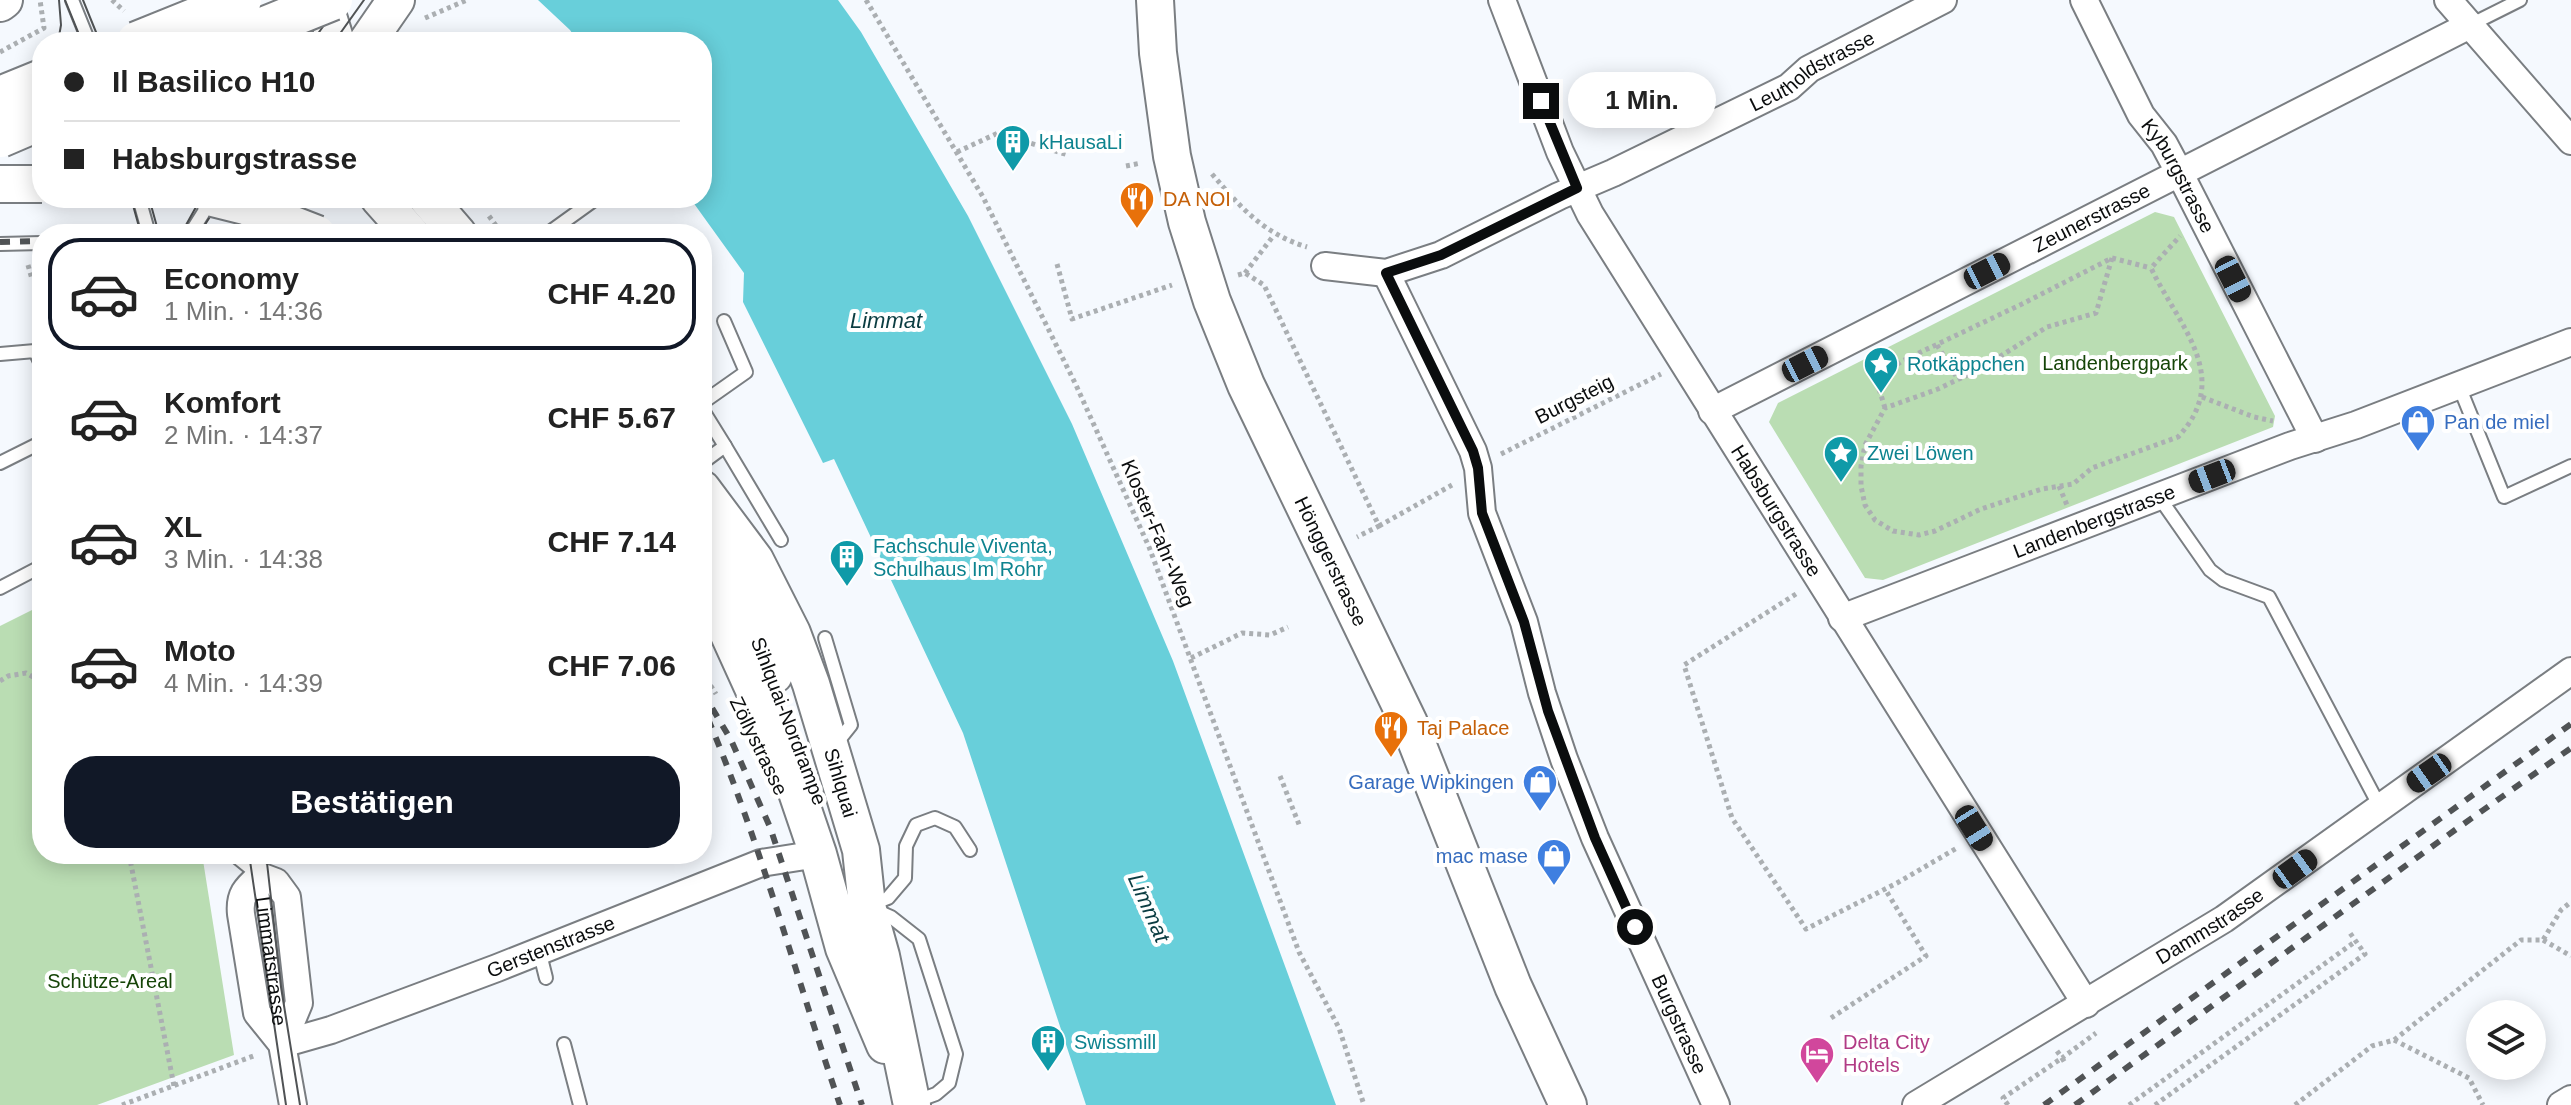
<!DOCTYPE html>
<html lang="de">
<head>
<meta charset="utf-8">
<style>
	body { margin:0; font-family:Helvetica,sans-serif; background:#f2f2f2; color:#222; height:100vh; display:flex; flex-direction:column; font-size:30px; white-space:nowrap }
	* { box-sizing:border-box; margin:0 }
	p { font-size:26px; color:#767676 }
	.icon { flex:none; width:44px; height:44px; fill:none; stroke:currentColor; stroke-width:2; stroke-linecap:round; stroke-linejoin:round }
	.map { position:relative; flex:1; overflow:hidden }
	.drawer { position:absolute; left:32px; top:224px; width:680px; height:640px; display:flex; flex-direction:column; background:#fff; border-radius:32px; box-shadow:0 4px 20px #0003 }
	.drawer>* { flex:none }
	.hud { position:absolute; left:32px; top:32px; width:680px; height:176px; border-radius:32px; box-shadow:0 4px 20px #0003; display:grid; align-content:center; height:176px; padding:0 32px; background:#fff }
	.buttons { position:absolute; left:2466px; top:1000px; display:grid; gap:16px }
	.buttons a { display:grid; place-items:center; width:80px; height:80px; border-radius:50%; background:#fff; box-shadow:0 4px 20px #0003; font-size:40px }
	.end { position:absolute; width:36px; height:36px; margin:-18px; border:10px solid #0b0d0e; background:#fff; box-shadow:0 0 0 4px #fff }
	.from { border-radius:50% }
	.bubble { position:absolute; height:56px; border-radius:28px; background:#fff; box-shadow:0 4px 20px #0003; font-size:26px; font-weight:700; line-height:56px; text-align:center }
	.car { position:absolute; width:24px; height:48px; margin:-24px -12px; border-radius:10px; box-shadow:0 0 6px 2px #0007; background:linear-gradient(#222 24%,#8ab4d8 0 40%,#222 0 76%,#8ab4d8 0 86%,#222 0) }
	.hud b { display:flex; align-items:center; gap:28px; height:76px; font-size:30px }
	.hud b+b { border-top:2px solid #e0e0e0 }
	.hud i { width:20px; height:20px; background:#222 }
	ul { padding:14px 0 0; list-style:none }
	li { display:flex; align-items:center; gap:24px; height:112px; margin:0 16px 12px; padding:0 16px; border:4px solid transparent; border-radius:32px }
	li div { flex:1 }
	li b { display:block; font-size:30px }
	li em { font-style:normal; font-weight:700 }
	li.current { border-color:#111827 }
	li>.icon { width:72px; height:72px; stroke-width:1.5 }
	.action { display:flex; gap:16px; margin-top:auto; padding:16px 32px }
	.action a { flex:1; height:92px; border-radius:32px; background:#111827; color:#fff; font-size:32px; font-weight:700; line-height:92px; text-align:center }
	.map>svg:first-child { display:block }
	.green { fill:#baddb3 }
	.water { fill:#68cfda }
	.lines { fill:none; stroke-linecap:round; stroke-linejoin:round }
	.lane-casing { stroke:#7a7e82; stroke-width:16 }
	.street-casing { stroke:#7a7e82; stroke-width:30 }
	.secondary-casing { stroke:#7a7e82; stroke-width:40 }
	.path { stroke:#abafb2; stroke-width:5; stroke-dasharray:4 4; stroke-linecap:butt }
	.lane { stroke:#fff; stroke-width:12 }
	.street { stroke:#fff; stroke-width:26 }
	.secondary { stroke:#fff; stroke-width:36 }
	.tram { stroke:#505355; stroke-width:2 }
	.rail { stroke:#505355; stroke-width:6; stroke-dasharray:10 10; stroke-linecap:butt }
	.secondary-bridge-casing { stroke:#7a7e82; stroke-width:40; stroke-linecap:butt }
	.primary-bridge-casing { stroke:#7a7e82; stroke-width:44; stroke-linecap:butt }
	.secondary-bridge { stroke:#fff; stroke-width:36 }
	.primary-bridge { stroke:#fff; stroke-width:40 }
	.route { stroke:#0b0d0e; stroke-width:10 }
	.labels { text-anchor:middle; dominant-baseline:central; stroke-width:8; stroke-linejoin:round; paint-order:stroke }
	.street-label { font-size:20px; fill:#0b0d0e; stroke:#fff }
	.culture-label { font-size:20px; fill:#0d838f; stroke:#fff; text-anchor:start }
	.food-label { font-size:20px; fill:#c56008; stroke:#fff; text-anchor:start }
	.park-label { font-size:20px; fill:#164508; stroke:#fff }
	.shop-label { font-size:20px; fill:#366cbe; stroke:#fff; text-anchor:end }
	.hotel-label { font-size:20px; fill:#b23c85; stroke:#fff; text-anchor:start }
	.water-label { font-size:22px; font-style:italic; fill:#0b3d42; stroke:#fff }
</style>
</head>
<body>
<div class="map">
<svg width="2571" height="1105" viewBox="0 0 2571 1105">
	<rect width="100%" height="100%" fill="#f5f9fe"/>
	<path class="green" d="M2155 212 2174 217 2275 416 2273 427 1883 580 1865 578 1769 422 1778 403Z
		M42 605V854H202L234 1055 97 1105H0V626Z"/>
	<path class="water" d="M538 0H838L861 32 968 216 1072 424 1173 661 1336 1105H1086L963 733 834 459 823 463 743 302 744 273 690 198H702V42H578L570 30Z"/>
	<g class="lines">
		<defs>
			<g id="lane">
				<path d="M72 0 89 42"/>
				<path d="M2470 25 2520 0"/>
				<path d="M139 198 149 234"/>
				<path d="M241 215 257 234"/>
				<path d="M190 234 212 199"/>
				<path d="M547 234 597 198"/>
				<path d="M0 244 42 243"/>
				<path d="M0 354 35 351 42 366"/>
				<path d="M2459 386 2504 497 2571 466"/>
				<path d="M702 403 746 372 724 321"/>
				<path d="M702 409 725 446"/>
				<path d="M0 463 42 442"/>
				<path d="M702 463 725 446 781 540"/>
				<path d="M2159 497 2210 570 2223 580 2269 597 2380 807"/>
				<path d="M0 588 42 566"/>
				<path d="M825 638 851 725 835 745"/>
				<path d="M233 854 260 876"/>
				<path id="s1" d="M257 854 281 1033"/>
				<path d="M870 905 888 898 905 878 906 846 916 825 935 818 955 827 970 850"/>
				<path d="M873 909 891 917 919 939 956 1054 949 1083 936 1094 914 1102"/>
				<path d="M539 950 546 978"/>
				<path d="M564 1044 580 1105"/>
			</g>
			<g id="street">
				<path id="s2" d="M1502 0 1560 152 1590 214 2086 1004"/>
				<path id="s3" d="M2084 0 2141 115 2164 144 2180 174 2315 439"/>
				<path d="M2448 0 2571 141"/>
				<path id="s4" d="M1325 266 1386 273 1441 255 1559 196 1613 173 1789 87 1809 69 1943 0"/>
				<path id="s5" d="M1386 273 1473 451 1478 468 1482 513 1524 622 1542 693 1564 759 1595 838 1716 1105"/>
				<path id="s6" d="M1712 411 2470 25"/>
				<path id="s7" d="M1842 618 2290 446 2356 425 2571 342"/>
				<path id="s8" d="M282 1044 331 1030 497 968 761 863 818 854"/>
				<path d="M282 1044 299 1003 287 897 276 882 260 876C246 888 239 895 241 914L257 1013 282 1044 293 1105"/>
				<path id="s9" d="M1916 1105 2224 919 2571 671"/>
				<path d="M2561 1105 2571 1099"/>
			</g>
			<g id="secondary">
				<path d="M323 0 336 42"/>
				<path id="s10" d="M1155 0 1158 53 1172 156 1187 222 1212 301 1246 385 1409 723 1513 986 1568 1105"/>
				<path d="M0 3 4 0"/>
				<path d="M367 42 396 0"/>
				<path d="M379 198 411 234"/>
				<path d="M427 198 458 234"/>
				<path id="s11" d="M702 489 755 560 792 633 811 684 861 850 867 906 881 956 912 1105"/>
				<path d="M702 541 744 607 774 675"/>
				<path d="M702 592 726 628 786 760 818 854 844 948 885 1045"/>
			</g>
		</defs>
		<use href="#lane" class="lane-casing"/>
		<use href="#street" class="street-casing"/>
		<use href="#secondary" class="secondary-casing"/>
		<path class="path" d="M112 0 124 11
			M866 0 983 197 1076 385 1149 547 1299 952 1339 1028 1364 1105
			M425 18 467 0
			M0 52 44 28 40 0
			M957 152 998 133 1068 155
			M1126 166 1141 163
			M1212 174C1241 208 1264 234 1307 247
			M489 216 502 234
			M2112 258 2096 313 2047 327 1980 369 1938 389 1885 408 1865 445 1861 466V486L1865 505 1875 520 1893 531 1919 535 1935 531 1981 509 2042 489 2073 484 2092 468 2178 437C2234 377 2178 325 2151 268L2180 236
			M1057 264 1072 319 1172 285
			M28 265 32 279
			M1245 273 1274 235
			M1238 275 1245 273 1264 285 1379 526 1357 537
			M1937 345 1958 379
			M2202 397 2254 417 2273 421
			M1885 408 1876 379 1902 361 2022 304 2112 258 2151 268
			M1501 454 1661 374
			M2059 486 2067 505
			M1379 526 1452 485
			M1796 594 1684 665 1732 818 1806 929 1897 883 1957 848
			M1191 658 1242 633 1270 635 1288 627
			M702 672 716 694
			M0 681 8 676 26 673 42 682
			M1280 776 1300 827
			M129 854 174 1086
			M2543 940 2571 956
			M1831 1018 1926 956 1885 889
			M2394 1040 2469 1078 2483 1105
			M2057 1051 2062 1058 2096 1033
			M122 1105 256 1055
			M2008 1105 2003 1098 2062 1058 2065 1063
			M2129 1105 2356 941
			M2155 1105 2365 954 2350 933
			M2295 1105 2372 1046 2394 1040 2521 940H2543L2561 910 2571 902"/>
		<use href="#lane" class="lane"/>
		<use href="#street" class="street"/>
		<use href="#secondary" class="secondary"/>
		<path class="tram" d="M65 0 82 42
			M83 0 100 42
			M58 42 61 25 59 0
			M312 42 342 0
			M334 42 364 0
			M0 110 20 97 42 76
			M0 129 42 109
			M131 198 141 234
			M149 198 159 234
			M181 234 201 198
			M199 234 222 198
			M249 854 286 1105
			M266 854 281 987 300 1105"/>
		<path class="rail" d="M0 242 42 241
			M702 691 731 740 770 827 862 1105
			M708 719C761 844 796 977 840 1105
			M2044 1105 2571 724
			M2075 1105 2455 830 2571 748"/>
		<defs>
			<path id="secondary-bridge" d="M0 184H42
				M213 198 245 206 317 234"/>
			<path id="primary-bridge" d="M137 42 241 0
				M228 42 332 0
				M0 97 42 80
				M0 137 42 119"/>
		</defs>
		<use href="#secondary-bridge" class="secondary-bridge-casing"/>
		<use href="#primary-bridge" class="primary-bridge-casing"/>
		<use href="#secondary-bridge" class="secondary-bridge"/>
		<use href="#primary-bridge" class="primary-bridge"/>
	</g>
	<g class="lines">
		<path class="route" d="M1541 101 1577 188 1441 255 1386 273 1473 451 1478 468 1482 513 1524 622 1548 711 1595 838 1635 927"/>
	</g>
	<defs>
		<symbol id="building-pin" viewBox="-11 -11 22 30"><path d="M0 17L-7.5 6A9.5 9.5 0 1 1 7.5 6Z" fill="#0f9aa8" stroke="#fff"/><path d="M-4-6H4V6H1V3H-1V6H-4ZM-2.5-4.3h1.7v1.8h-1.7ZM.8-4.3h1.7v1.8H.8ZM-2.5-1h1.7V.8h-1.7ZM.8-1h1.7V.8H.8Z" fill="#fff"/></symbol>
		<symbol id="restaurant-pin" viewBox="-11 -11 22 30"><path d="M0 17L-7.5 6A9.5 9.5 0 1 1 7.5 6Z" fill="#e8710a" stroke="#fff"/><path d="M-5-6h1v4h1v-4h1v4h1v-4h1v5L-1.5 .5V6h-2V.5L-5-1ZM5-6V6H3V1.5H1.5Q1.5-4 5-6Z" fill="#fff"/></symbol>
		<symbol id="sight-pin" viewBox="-11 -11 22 30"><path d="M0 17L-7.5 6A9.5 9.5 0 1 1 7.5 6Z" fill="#0f9aa8" stroke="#fff"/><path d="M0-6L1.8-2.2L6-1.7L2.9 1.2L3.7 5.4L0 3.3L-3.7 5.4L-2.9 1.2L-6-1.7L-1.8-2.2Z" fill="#fff"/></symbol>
		<symbol id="shop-pin" viewBox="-11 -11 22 30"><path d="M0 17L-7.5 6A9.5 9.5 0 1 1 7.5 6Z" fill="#3f7fe0" stroke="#fff"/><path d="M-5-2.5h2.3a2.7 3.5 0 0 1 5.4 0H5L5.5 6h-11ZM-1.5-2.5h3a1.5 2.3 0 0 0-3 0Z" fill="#fff"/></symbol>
		<symbol id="hotel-pin" viewBox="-11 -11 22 30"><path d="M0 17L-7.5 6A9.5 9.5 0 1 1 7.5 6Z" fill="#d1479c" stroke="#fff"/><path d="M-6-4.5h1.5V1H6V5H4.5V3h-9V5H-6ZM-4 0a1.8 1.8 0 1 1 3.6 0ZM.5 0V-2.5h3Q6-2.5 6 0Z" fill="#fff"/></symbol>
	</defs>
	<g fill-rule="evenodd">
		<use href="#building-pin" x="993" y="122" width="40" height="54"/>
		<use href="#restaurant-pin" x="1117" y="179" width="40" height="54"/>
		<use href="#sight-pin" x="1861" y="344" width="40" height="54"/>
		<use href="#shop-pin" x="2398" y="402" width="40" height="54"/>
		<use href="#sight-pin" x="1821" y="433" width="40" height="54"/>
		<use href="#building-pin" x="827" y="537" width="40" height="54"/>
		<use href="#restaurant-pin" x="1371" y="708" width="40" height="54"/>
		<use href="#shop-pin" x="1520" y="762" width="40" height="54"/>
		<use href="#shop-pin" x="1534" y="836" width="40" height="54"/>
		<use href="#building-pin" x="1028" y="1022" width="40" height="54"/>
		<use href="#hotel-pin" x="1797" y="1034" width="40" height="54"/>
	</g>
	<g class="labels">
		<g class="street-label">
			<text stroke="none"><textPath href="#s4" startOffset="534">Leutholdstrasse</textPath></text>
			<text stroke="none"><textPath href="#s3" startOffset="200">Kyburgstrasse</textPath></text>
			<text stroke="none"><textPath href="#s6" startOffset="426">Zeunerstrasse</textPath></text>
			<text transform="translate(1574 399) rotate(-27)">Burgsteig</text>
			<text stroke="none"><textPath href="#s2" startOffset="582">Habsburgstrasse</textPath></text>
			<text stroke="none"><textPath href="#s7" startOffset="270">Landenbergstrasse</textPath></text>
			<text transform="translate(1158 533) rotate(67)">Kloster-Fahr-Weg</text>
			<text stroke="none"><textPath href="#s10" startOffset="594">Hönggerstrasse</textPath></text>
			<text transform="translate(789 721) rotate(69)">Sihlquai-Nordrampe</text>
			<text transform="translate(759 746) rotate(64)">Zöllystrasse</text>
			<text stroke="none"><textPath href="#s11" startOffset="328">Sihlquai</textPath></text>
			<text stroke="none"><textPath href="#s9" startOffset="344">Dammstrasse</textPath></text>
			<text stroke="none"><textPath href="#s8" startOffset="286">Gerstenstrasse</textPath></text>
			<text stroke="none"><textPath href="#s1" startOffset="108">Limmatstrasse</textPath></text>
			<text stroke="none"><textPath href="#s5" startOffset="810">Burgstrasse</textPath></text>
		</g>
		<g class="culture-label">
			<text x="1039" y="142">kHausaLi</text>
			<text x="1907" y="364">Rotkäppchen</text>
			<text x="1867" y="453">Zwei Löwen</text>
			<text x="873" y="546">Fachschule Viventa,<tspan x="873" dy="23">Schulhaus Im Rohr</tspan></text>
			<text x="1074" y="1042">Swissmill</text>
		</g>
		<g class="food-label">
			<text x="1163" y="199">DA NOI</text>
			<text x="1417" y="728">Taj Palace</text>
		</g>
		<g class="park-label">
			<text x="2115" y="363">Landenbergpark</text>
			<text x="110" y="981">Schütze-Areal</text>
		</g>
		<g class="shop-label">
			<text x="2444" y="422" text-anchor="start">Pan de miel</text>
			<text x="1514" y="782">Garage Wipkingen</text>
			<text x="1528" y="856">mac mase</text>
		</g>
		<g class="hotel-label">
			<text x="1843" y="1042">Delta City<tspan x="1843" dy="23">Hotels</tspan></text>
		</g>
		<g class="water-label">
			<text x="886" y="320">Limmat</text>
			<text transform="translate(1149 908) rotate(66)">Limmat</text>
		</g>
	</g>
</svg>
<div class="buttons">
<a><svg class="icon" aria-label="layers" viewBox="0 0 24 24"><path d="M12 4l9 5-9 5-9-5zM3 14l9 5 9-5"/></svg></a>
</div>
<i class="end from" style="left:1635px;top:927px"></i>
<i class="end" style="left:1541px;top:101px"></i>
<div class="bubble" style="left:1568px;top:72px;width:148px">1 Min.</div>
<i class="car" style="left:1987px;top:271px;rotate:63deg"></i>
<i class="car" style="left:2233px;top:279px;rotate:153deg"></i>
<i class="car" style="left:1805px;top:364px;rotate:63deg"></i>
<i class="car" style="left:2212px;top:476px;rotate:249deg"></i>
<i class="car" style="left:2429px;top:773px;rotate:235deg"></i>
<i class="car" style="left:1974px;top:828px;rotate:148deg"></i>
<i class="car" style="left:2295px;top:869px;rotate:54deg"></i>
<div class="hud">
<b><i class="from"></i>Il Basilico H10</b>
<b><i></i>Habsburgstrasse</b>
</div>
<section class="drawer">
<ul>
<li class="current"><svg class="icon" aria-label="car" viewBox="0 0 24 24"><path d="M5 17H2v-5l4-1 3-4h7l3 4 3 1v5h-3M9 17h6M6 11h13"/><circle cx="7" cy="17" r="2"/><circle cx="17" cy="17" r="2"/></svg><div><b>Economy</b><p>1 Min. · 14:36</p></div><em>CHF 4.20</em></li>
<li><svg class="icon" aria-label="car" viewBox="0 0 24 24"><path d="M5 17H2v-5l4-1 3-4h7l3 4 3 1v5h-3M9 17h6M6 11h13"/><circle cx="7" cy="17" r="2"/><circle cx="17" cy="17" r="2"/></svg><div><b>Komfort</b><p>2 Min. · 14:37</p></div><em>CHF 5.67</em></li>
<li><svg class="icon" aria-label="car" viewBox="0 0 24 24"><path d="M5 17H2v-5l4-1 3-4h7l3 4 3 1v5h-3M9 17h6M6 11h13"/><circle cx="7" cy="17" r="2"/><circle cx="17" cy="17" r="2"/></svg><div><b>XL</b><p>3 Min. · 14:38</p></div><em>CHF 7.14</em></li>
<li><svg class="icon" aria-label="car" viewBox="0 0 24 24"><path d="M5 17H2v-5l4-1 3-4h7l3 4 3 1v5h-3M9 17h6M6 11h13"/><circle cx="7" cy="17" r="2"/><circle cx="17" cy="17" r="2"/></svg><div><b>Moto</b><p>4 Min. · 14:39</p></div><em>CHF 7.06</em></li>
</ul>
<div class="action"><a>Bestätigen</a></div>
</section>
</div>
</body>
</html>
